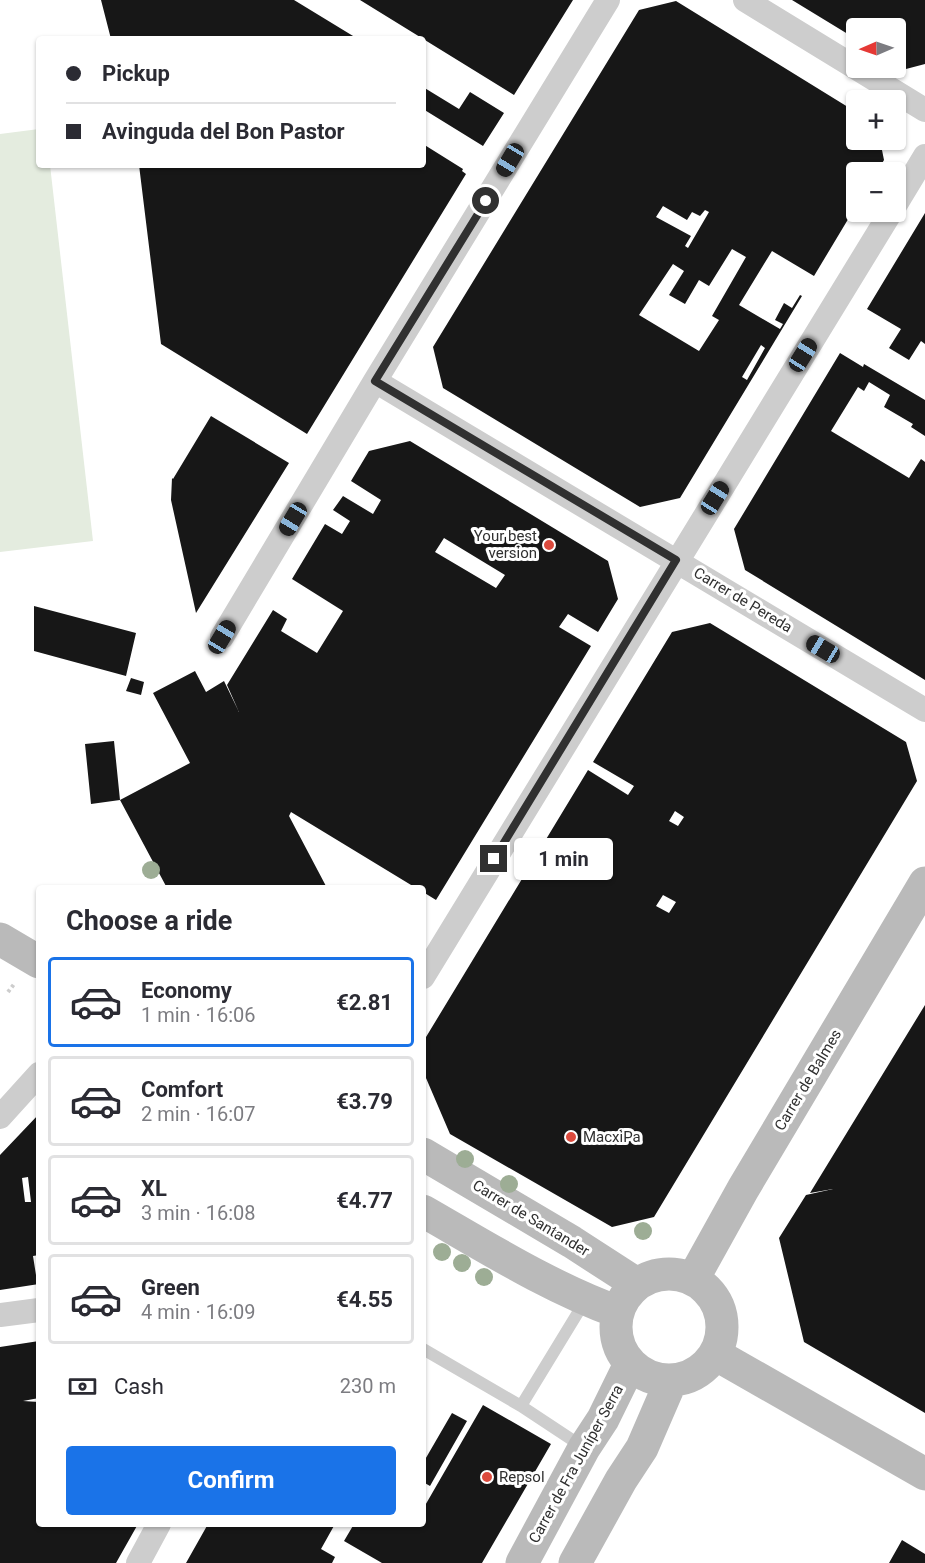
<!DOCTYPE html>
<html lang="en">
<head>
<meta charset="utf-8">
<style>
	body { margin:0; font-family:Roboto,sans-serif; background:#f2f2f3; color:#2b2b33; height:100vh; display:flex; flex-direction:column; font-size:22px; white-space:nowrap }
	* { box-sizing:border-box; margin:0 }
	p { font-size:20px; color:#7c7c81 }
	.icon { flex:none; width:33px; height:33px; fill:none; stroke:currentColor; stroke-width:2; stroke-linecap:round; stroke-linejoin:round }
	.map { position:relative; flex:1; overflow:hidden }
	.drawer { position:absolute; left:36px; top:885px; width:390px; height:642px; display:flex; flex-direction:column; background:#fff; border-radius:6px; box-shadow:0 2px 4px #0004 }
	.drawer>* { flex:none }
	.banner { position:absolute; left:36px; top:36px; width:390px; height:132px; border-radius:6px; box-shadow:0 2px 4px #0004; display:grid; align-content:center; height:132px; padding:0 30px; background:#fff }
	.needle { width:39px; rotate:268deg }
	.tools { position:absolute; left:846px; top:18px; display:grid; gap:12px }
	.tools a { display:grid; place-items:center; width:60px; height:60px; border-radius:6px; background:#fff; box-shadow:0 2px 4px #0004; font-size:30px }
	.end { position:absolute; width:27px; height:27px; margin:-14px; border:8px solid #303030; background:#fff; box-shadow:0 0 0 3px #fff }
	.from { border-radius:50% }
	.bubble { position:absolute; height:42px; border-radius:6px; background:#fff; box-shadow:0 2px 4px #0004; font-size:20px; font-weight:700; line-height:42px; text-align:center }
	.car { position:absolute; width:18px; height:36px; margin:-18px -9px; border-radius:8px; box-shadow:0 0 4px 2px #0007; background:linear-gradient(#222 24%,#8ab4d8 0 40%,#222 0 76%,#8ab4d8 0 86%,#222 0) }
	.banner b { display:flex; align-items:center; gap:21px; height:57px; font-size:22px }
	.banner b+b { border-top:2px solid #e1e1e2 }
	.banner i { width:15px; height:15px; background:#2b2b33 }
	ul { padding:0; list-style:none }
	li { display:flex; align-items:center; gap:18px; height:90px; margin:0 12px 9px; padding:0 18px; border:3px solid #e1e1e2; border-radius:6px }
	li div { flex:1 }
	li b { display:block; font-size:22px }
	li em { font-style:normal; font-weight:700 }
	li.current { border-color:#1a73e8 }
	li>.icon { width:54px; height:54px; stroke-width:1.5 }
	h2 { padding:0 30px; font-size:27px; line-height:72px }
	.pay { display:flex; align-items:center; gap:15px; height:66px; padding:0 30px; font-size:22px }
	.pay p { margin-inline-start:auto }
	.primary-button { display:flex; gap:12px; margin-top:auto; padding:12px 30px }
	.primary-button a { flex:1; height:69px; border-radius:6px; background:#1a73e8; color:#fff; font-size:24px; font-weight:700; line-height:69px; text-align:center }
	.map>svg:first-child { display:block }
	.green { fill:#e4ecdf }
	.building { fill:#171717; fill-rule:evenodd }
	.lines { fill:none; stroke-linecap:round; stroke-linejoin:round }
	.path { stroke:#cdcdcd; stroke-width:4; stroke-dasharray:3 3; stroke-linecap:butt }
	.lane { stroke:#cdcdcd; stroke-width:12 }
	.street { stroke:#cdcdcd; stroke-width:24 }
	.secondary { stroke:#bababa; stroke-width:33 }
	.tree { fill:#9dad95 }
	.route { stroke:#303030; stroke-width:8 }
	.poi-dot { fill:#dc4a3d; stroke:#fff; stroke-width:2 }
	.labels { text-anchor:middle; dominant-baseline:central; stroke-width:6; stroke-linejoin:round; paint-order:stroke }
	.poi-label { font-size:15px; fill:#303030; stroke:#fff; text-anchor:start }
	.street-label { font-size:15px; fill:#303030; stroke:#fff }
</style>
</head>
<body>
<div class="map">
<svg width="925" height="1563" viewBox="0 0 925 1563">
	<rect width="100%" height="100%" fill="#fff"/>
	<path class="green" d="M39 129V165H50L93 541 0 552V134Z"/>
	<path class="building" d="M101 0H294L358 39H111Z
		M360 0H573L514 95Z
		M792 0H925V64L906 69 896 62V28H856V39Z
		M676 1 856 112V140H880L884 160 877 172H856V206L814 276 772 251 739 305 780 329 783 324 775 320 784 303 792 308 800 295 802 296 680 498 640 507 443 388 433 347 639 10ZM663 206 687 220 692 212 700 216 705 210 709 212 688 248 685 246 691 236 656 217ZM732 249 746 257 712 316 719 320 699 351 639 315 673 264 684 271 669 295 685 304 699 280 709 286ZM761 345 765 348 747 380 742 377Z
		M423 87 459 109 470 92 504 113 483 146 423 109Z
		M423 144 463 169 462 171 466 174 307 434 161 344 139 165H423Z
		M925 213V344L921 341 909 360 889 348 901 329 867 309Z
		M840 353 863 367 864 364 925 400V436L911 427 913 424 884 407 890 395 869 382 864 391 858 387 831 431 909 478 921 459 925 462V680L745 570 734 529Z
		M211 416 289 463 196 613 171 500 172 478 173 479Z
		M410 441 608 561 618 599 598 632 568 614 559 627 591 646 436 900 423 892V888H416L291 812 289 816 327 888H167L120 800 190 763 153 693 195 671 206 692 224 681 239 712 227 685 273 610 287 619 281 631 317 653 343 611 292 579 325 524 342 534 350 521 333 510 343 496 373 514 381 500 351 481 369 451ZM444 538 505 575 496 588 435 552Z
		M34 606 136 633 126 676 34 651Z
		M710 623 906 742 917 781 654 1217 612 1227 450 1134 423 1071V1042L588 770 628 795 634 786 593 762 672 632ZM675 811 684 817 678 826 669 821ZM663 895 676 902 669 913 656 906Z
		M131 678 144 682 141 695 126 691Z
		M114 741 120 800 91 804 85 744Z
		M925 1005V1413L804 1342 779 1238 806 1195 833 1189 810 1193Z
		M39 1114V1255L33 1256 36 1275H39V1284L0 1290V1155ZM28 1177 31 1202H25L22 1178Z
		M39 1341V1398L23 1401 39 1402V1524H138L116 1563H0V1347Z
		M483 1405 551 1444 482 1563H382L344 1541 354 1524H409L413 1526 415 1524H423V1509Z
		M452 1413 467 1421 430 1486 423 1482V1463Z
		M208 1524H335L321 1549 335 1557 332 1563H186Z
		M902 1540 925 1554V1563H889Z"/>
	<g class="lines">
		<path class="path" d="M8 992 15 983"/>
		<path class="lane" d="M423 1349 521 1406 583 1447
			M521 1406 585 1301"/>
		<path class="street" d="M745 0 925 110
			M896 204 925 156
			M375 381 925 710
			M222 637 375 381 608 0
			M423 977 891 212
			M0 1117 39 1074
			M0 1315 39 1310
			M138 1563 159 1524"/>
		<path class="secondary" d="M0 939 39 962
			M423 1154 572 1242 637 1284
			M423 1211C486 1247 549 1287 618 1312
			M616 1327a53 53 0 1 1 106 0a53 53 0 1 1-106 0Z
			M693 1279 743 1189 925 883
			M715 1354 925 1474
			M522 1563 584 1448 603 1419 630 1364
			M575 1563 621 1480 642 1448 671 1381"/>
	</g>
	<g class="tree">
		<circle cx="151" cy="870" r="9"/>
		<circle cx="465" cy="1159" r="9"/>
		<circle cx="509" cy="1184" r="9"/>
		<circle cx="643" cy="1231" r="9"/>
		<circle cx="442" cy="1252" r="9"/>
		<circle cx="462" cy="1263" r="9"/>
		<circle cx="484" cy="1277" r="9"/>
	</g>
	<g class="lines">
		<path class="route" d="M486 201 375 381 676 560 494 859"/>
	</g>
	<g class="poi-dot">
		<circle cx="549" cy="545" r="6"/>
		<circle cx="571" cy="1137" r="6"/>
		<circle cx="487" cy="1477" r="6"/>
	</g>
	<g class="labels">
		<g class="poi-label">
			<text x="537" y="536" text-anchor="end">Your best<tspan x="537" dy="17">version</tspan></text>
			<text x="583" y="1137">MacxiPa</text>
			<text x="499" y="1477">Repsol</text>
		</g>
		<g class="street-label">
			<text transform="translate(743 600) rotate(31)">Carrer de Pereda</text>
			<text transform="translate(808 1080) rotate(-59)">Carrer de Balmes</text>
			<text transform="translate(531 1218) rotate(31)">Carrer de Santander</text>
			<text transform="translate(576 1464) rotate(-61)">Carrer de Fra Juníper Serra</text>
		</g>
	</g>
</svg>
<div class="tools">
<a><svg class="needle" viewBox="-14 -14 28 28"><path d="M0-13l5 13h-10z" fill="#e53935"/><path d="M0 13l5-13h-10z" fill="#7c7c81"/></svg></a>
<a>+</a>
<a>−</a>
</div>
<i class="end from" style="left:486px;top:201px"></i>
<i class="end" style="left:494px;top:859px"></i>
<div class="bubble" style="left:514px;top:838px;width:99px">1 min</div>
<i class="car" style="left:510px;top:160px;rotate:211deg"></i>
<i class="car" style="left:803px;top:355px;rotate:32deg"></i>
<i class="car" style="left:715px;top:498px;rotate:32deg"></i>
<i class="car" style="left:293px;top:519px;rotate:211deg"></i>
<i class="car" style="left:222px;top:637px;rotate:31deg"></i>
<i class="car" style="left:823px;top:649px;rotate:301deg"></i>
<div class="banner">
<b><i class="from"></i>Pickup</b>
<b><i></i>Avinguda del Bon Pastor</b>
</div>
<section class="drawer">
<h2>Choose a ride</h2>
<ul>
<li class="current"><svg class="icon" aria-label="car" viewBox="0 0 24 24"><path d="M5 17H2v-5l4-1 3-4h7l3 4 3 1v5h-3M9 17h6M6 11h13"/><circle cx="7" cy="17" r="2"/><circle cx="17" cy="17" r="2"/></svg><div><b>Economy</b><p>1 min · 16:06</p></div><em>€2.81</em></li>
<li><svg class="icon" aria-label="car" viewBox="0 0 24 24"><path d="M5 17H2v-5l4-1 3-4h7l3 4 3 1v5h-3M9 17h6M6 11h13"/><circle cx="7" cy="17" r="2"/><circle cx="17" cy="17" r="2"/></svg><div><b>Comfort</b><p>2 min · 16:07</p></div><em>€3.79</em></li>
<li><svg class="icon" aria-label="car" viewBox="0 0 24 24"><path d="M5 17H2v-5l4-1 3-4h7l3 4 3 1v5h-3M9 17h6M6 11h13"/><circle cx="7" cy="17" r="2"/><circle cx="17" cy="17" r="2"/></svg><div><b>XL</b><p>3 min · 16:08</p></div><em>€4.77</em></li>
<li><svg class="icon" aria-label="car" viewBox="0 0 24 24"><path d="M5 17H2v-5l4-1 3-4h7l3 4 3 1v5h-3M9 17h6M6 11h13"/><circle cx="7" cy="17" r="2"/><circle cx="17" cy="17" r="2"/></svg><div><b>Green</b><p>4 min · 16:09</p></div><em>€4.55</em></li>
</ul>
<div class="pay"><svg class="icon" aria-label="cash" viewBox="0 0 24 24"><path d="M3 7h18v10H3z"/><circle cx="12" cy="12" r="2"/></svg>Cash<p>230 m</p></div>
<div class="primary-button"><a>Confirm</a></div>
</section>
</div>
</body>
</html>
